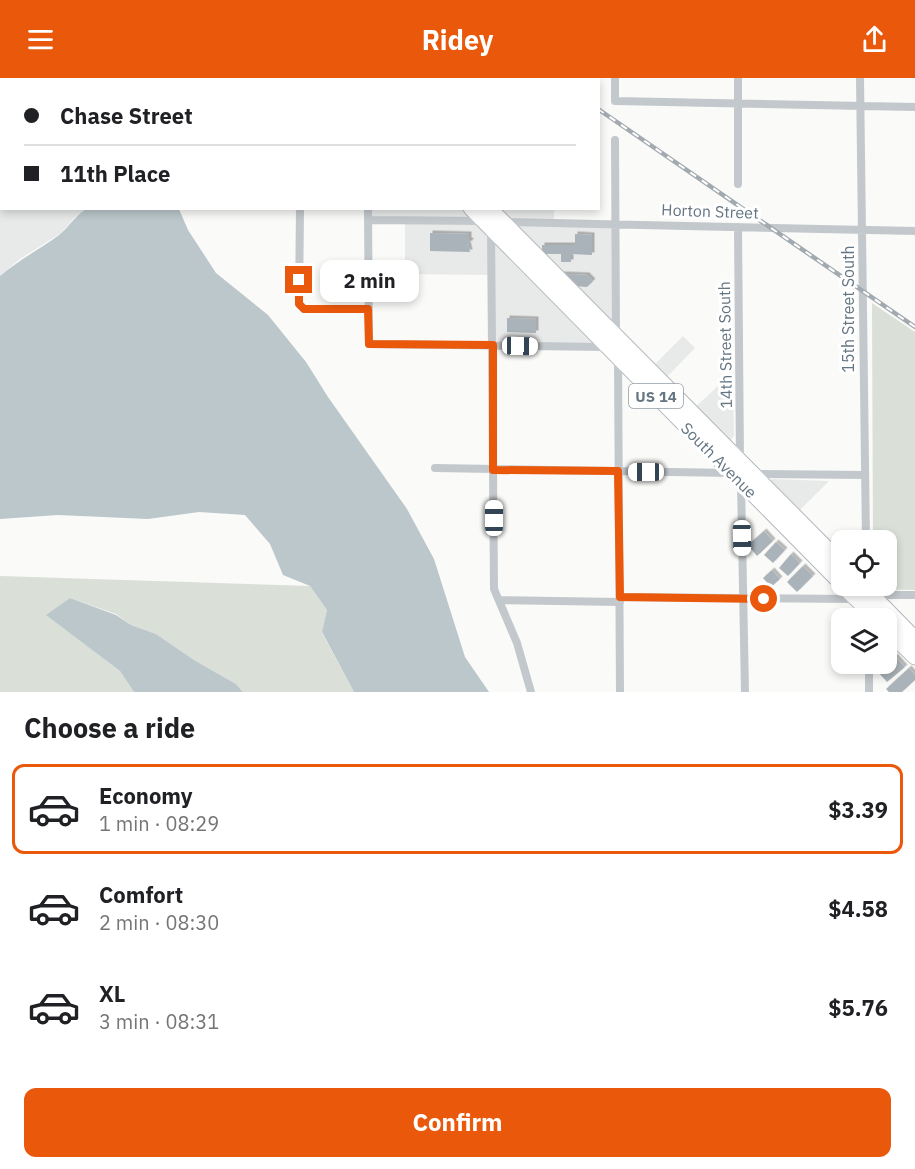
<!DOCTYPE html>
<html lang="en">
<head>
<meta charset="utf-8">
<style>
	body { margin:0; font-family:"IBM Plex Sans",sans-serif; background:#f2f2f2; color:#202124; height:100vh; display:flex; flex-direction:column; font-size:22px; white-space:nowrap }
	* { box-sizing:border-box; margin:0 }
	p { font-size:20px; color:#757577 }
	.icon { flex:none; width:33px; height:33px; fill:none; stroke:currentColor; stroke-width:2; stroke-linecap:round; stroke-linejoin:round }
	.map { position:relative; height:614px; overflow:hidden }
	.drawer { display:flex; flex-direction:column; background:#fff; flex:1 }
	.drawer>* { flex:none }
	.guide { position:absolute; left:0px; top:0px; width:600px; height:132px; box-shadow:0 3px 9px #0003; display:grid; align-content:center; height:132px; padding:0 24px; background:#fff }
	.tools { position:absolute; left:831px; top:452px; display:grid; gap:12px }
	.tools a { display:grid; place-items:center; width:66px; height:66px; border-radius:12px; background:#fff; box-shadow:0 3px 9px #0003; font-size:30px }
	.end { position:absolute; width:27px; height:27px; margin:-14px; border:8px solid #ea580c; background:#fff; box-shadow:0 0 0 3px #fff }
	.from { border-radius:50% }
	.bubble { position:absolute; height:42px; border-radius:12px; background:#fff; box-shadow:0 3px 9px #0003; font-size:20px; font-weight:700; line-height:42px; text-align:center }
	.car { position:absolute; width:18px; height:36px; margin:-18px -9px; border-radius:8px; box-shadow:0 0 4px 2px #0007; background:linear-gradient(#fff 24%,#345 0 40%,#fff 0 76%,#345 0 86%,#fff 0) }
	.guide b { display:flex; align-items:center; gap:21px; height:57px; font-size:22px }
	.guide b+b { border-top:2px solid #e0e0e0 }
	.guide i { width:15px; height:15px; background:#202124 }
	ul { padding:0; list-style:none }
	li { display:flex; align-items:center; gap:18px; height:90px; margin:0 12px 9px; padding:0 12px; border:3px solid transparent; border-radius:12px }
	li div { flex:1 }
	li b { display:block; font-size:22px }
	li em { font-style:normal; font-weight:700 }
	li.on { border-color:#ea580c }
	li>.icon { width:54px; height:54px; stroke-width:1.5 }
	h2 { padding:0 24px; font-size:27px; line-height:72px }
	.primary-button { display:flex; gap:12px; margin-top:auto; padding:12px 24px }
	.primary-button a { flex:1; height:69px; border-radius:12px; background:#ea580c; color:#fff; font-size:24px; font-weight:700; line-height:69px; text-align:center }
	header { display:flex; justify-content:space-between; align-items:center; height:78px; padding:0 24px; background:#ea580c; color:#fff; font-size:27px; font-weight:700 }
	.map>svg:first-child { display:block }
	.built { fill:#e8e9e9 }
	.green { fill:#dadfd7 }
	.water { fill:#bbc7cb }
	.building { fill:#aab3b9; filter:url(#shadow) }
	.lines { fill:none; stroke-linecap:round; stroke-linejoin:round }
	.highway-casing { stroke:#b4b9bd; stroke-width:17 }
	.street { stroke:#c3c8cc; stroke-width:8 }
	.highway { stroke:#fff; stroke-width:15 }
	.rail-casing { stroke:#a2aab0; stroke-width:4.5 }
	.rail { stroke:#fff; stroke-width:2; stroke-dasharray:7; stroke-linecap:butt }
	.route { stroke:#ea580c; stroke-width:8 }
	.labels { text-anchor:middle; dominant-baseline:central; stroke-width:6; stroke-linejoin:round; paint-order:stroke }
	.shield { fill:#fff; stroke:#939fa8; stroke-width:1.5 }
	.shield-label { font-size:15px; font-weight:bold; fill:#657683 }
	.street-label { font-size:16px; fill:#657683; stroke:#fff }
</style>
</head>
<body>
<header><svg class="icon" aria-label="menu" viewBox="0 0 24 24"><path d="M4 6h16M4 12h16M4 18h16"/></svg>Ridey<svg class="icon" aria-label="share" viewBox="0 0 24 24"><path d="M12 15V3M7 8l5-5 5 5M5 13v7h14v-7"/></svg></header>
<div class="map">
<svg width="915" height="614" viewBox="0 0 915 614">
	<defs>
		<filter id="shadow"><feDropShadow dx="2.5" dy="-2.5" stdDeviation="0" flood-color="#0004"/></filter>
	</defs>
	<rect width="100%" height="100%" fill="#fafaf8"/>
	<path class="built" d="M176 0H482V1L176 2Z
		M0 13 2 130 86 131 75 139 61 155 20 181 0 198Z
		M554 130V144L615 146 616 270 493 267 492 197 405 196V143L368 142V131Z
		M683 258 695 270 665 301 652 289Z
		M727 300 733 301 734 358 729 364 693 331Z
		M772 401 829 403 797 435 770 403Z"/>
	<path class="green" d="M872 225 915 254V512L873 511V507H886V462H873Z
		M0 498 310 508 327 532 322 555 354 614H243L236 606 194 582 156 556 131 547 116 536 70 520 47 537 120 593 134 614H0Z"/>
	<path class="water" d="M86 131H179L188 152 216 195 268 237 306 284 328 319 407 431 434 481 465 579 489 614H354L322 554 327 532 310 508 283 497 270 466 245 437 199 434 148 441 58 437 0 441V198C19 182 40 171 59 157 69 149 74 139 86 131Z
		M70 520 116 537 131 547 156 556 194 582 236 606 243 614H134L120 593 46 537Z"/>
	<path class="building" d="M430 155 469 156V162H471L470 165H468L470 174 430 173Z
		M575 156 592 157V177L571 176V184H561V176H542V167H575Z
		M561 196 587 197 593 203 587 209 573 208Z
		M507 240 536 241V255L507 254Z
		M764 453 773 463 757 478 748 467Z
		M776 464 785 472 773 485 764 477Z
		M791 476 800 485 788 498 779 490Z
		M803 488 813 498 797 514 787 504Z
		M772 492 780 501 771 509 763 500Z
		M895 578 905 589 887 604 878 594Z
		M909 590 915 597V602L902 614H889L886 611Z"/>
	<g class="lines">
		<defs>
			<path id="highway" d="M309 0 310 2
				M356 2V0
				M471 130 842 506
				M489 130 842 486
				M842 507 876 540
				M862 507 915 561
				M886 551 915 579"/>
		</defs>
		<use href="#highway" class="highway-casing"/>
		<path class="street" d="M491 0V2
			M615 0V23L915 29
			M860 0 866 462
			M615 62 616 256
			M738 106V0
			M300 130 299 226 304 231H368
			M368 130 369 266 607 269
			M368 142 484 143
			M505 144 915 153
			M738 149 740 383
			M491 150 494 511 517 565 531 614
			M618 280 620 614
			M435 390 731 395
			M754 396 865 397
			M741 405 745 614
			M873 517H915
			M620 519 856 521
			M499 522 620 524
			M869 614V585"/>
		<use href="#highway" class="highway"/>
		<defs>
			<path id="rail" d="M555 0 557 2
				M598 31 915 249"/>
		</defs>
		<use href="#rail" class="rail-casing"/>
		<use href="#rail" class="rail"/>
	</g>
	<g class="lines">
		<path class="route" d="M299 202V226L304 231H368L369 266 493 267V392L618 393 620 519 764 521"/>
	</g>
	<g class="labels">
		<rect class="shield" x="629" y="306" width="54" height="24" rx="4.5"/>
		<g class="shield-label">
			<text x="656" y="318">US 14</text>
		</g>
		<g class="street-label">
			<text transform="translate(710 133) rotate(2)">Horton Street</text>
			<text transform="translate(848 231) rotate(-90)">15th Street South</text>
			<text transform="translate(725 267) rotate(-91)">14th Street South</text>
			<text transform="translate(719 382) rotate(45)">South Avenue</text>
		</g>
	</g>
</svg>
<div class="tools">
<a><svg class="icon" aria-label="locate" viewBox="0 0 24 24"><circle cx="12" cy="12" r="6"/><path d="M12 2v4M12 18v4M2 12h4M18 12h4"/></svg></a>
<a><svg class="icon" aria-label="layers" viewBox="0 0 24 24"><path d="M12 4l9 5-9 5-9-5zM3 14l9 5 9-5"/></svg></a>
</div>
<i class="end from" style="left:764px;top:521px"></i>
<i class="end" style="left:299px;top:202px"></i>
<div class="bubble" style="left:320px;top:182px;width:99px">2 min</div>
<i class="car" style="left:520px;top:268px;rotate:91deg"></i>
<i class="car" style="left:646px;top:394px;rotate:270deg"></i>
<i class="car" style="left:494px;top:440px;rotate:0deg"></i>
<i class="car" style="left:742px;top:460px;rotate:179deg"></i>
<div class="guide">
<b><i class="from"></i>Chase Street</b>
<b><i></i>11th Place</b>
</div>
</div>
<section class="drawer">
<h2>Choose a ride</h2>
<ul>
<li class="on"><svg class="icon" aria-label="car" viewBox="0 0 24 24"><path d="M5 17H2v-5l4-1 3-4h7l3 4 3 1v5h-3M9 17h6M6 11h13"/><circle cx="7" cy="17" r="2"/><circle cx="17" cy="17" r="2"/></svg><div><b>Economy</b><p>1 min · 08:29</p></div><em>$3.39</em></li>
<li><svg class="icon" aria-label="car" viewBox="0 0 24 24"><path d="M5 17H2v-5l4-1 3-4h7l3 4 3 1v5h-3M9 17h6M6 11h13"/><circle cx="7" cy="17" r="2"/><circle cx="17" cy="17" r="2"/></svg><div><b>Comfort</b><p>2 min · 08:30</p></div><em>$4.58</em></li>
<li><svg class="icon" aria-label="car" viewBox="0 0 24 24"><path d="M5 17H2v-5l4-1 3-4h7l3 4 3 1v5h-3M9 17h6M6 11h13"/><circle cx="7" cy="17" r="2"/><circle cx="17" cy="17" r="2"/></svg><div><b>XL</b><p>3 min · 08:31</p></div><em>$5.76</em></li>
</ul>
<div class="primary-button"><a>Confirm</a></div>
</section>
</body>
</html>
